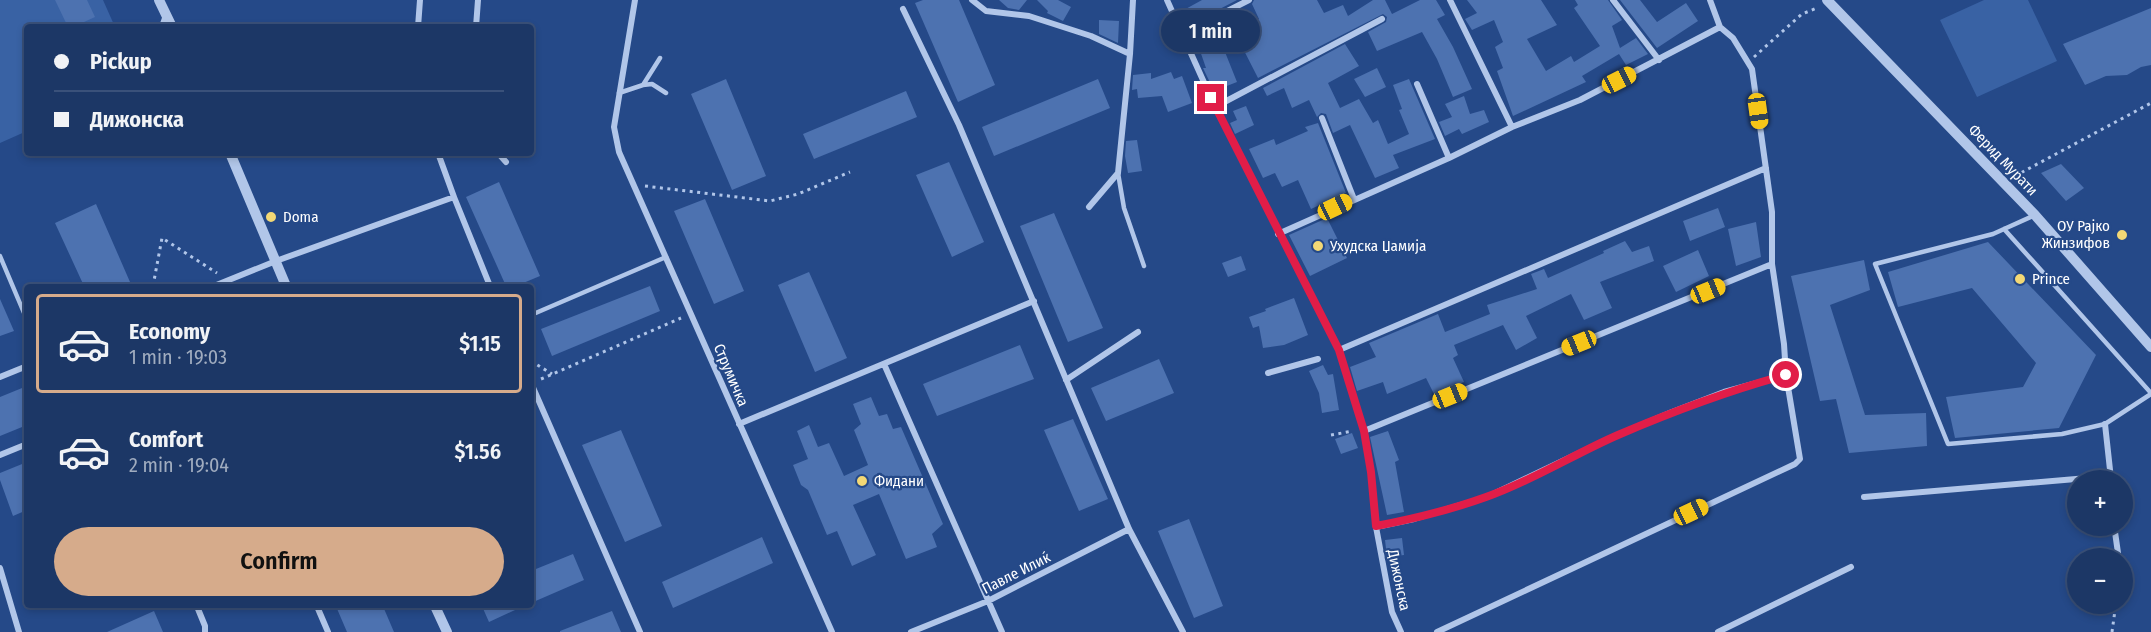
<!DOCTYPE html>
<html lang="en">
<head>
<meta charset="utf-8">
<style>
	body { margin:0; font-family:"Fira Sans Condensed",sans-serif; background:#253f6c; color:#f1f3f6; height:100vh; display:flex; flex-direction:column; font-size:22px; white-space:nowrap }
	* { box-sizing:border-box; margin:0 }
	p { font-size:20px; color:#a0acbf }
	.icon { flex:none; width:33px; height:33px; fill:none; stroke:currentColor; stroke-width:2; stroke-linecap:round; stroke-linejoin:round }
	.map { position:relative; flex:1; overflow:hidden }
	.side { position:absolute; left:24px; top:284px; width:510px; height:324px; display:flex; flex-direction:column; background:#1c3766; border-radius:6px; box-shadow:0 3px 9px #0003,0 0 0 2px #3a517a }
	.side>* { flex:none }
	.hud { position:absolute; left:24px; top:24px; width:510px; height:132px; border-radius:6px; box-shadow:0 3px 9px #0003,0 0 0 2px #3a517a; display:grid; align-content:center; height:132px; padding:0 30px; background:#1c3766 }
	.buttons { position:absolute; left:2067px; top:470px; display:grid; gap:12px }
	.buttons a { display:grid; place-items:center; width:66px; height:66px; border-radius:50%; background:#1c3766; box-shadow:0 3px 9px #0003,0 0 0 2px #3a517a; font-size:30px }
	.end { position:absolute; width:27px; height:27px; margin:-14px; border:8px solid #e11d48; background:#fff; box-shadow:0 0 0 3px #fff }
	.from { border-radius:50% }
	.bubble { position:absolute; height:42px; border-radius:21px; background:#1c3766; box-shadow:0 3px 9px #0003,0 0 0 2px #3a517a; font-size:20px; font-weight:600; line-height:42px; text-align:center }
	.car { position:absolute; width:18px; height:36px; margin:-18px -9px; border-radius:8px; box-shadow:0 0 4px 2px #0007; background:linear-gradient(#f5c518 24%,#345 0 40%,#f5c518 0 76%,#345 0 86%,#f5c518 0) }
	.hud b { display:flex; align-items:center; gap:21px; height:57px; font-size:22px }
	.hud b+b { border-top:2px solid #3a517a }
	.hud i { width:15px; height:15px; background:#f1f3f6 }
	ul { padding:10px 0 0; list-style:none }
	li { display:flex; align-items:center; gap:18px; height:99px; margin:0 12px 9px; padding:0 18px; border:3px solid transparent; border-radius:6px }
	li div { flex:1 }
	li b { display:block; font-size:22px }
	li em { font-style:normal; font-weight:600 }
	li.active { border-color:#d6ab8b }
	li>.icon { width:54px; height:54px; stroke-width:1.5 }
	.action { display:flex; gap:12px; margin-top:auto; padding:12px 30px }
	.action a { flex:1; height:69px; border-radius:36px; background:#d6ab8b; color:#111; font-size:24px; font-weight:600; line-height:69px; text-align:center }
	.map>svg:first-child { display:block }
	.green { fill:#3962a4 }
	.building { fill:#4d72b0 }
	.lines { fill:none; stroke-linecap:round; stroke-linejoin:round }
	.path { stroke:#b1c6e9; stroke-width:3; stroke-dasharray:3 4.5; stroke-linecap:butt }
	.service { stroke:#b1c6e9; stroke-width:4.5 }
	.minor { stroke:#b1c6e9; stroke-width:6 }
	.tertiary { stroke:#b1c6e9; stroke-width:10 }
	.route { stroke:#e11d48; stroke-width:8 }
	.poi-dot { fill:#f3d875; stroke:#254988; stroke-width:2 }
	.labels { text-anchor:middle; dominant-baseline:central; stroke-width:4.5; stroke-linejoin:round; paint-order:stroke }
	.street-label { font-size:15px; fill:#fff; stroke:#254988 }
	.poi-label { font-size:15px; fill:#fff; stroke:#254988; text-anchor:start }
</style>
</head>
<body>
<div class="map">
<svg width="2151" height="632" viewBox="0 0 2151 632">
	<rect width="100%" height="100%" fill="#254988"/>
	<path class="green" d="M0 0H103L115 27H27V131L0 143Z
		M1984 0H2028L2057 61 1977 97 1940 20Z"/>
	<path class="building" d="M55 0H87L95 17 73 27H68Z
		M923 0H959L995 85 958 102 915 3Z
		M999 0H1027L1019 10 1008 8Z
		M1037 0H1058L1071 7 1063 21 1047 13 1048 11Z
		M1202 0H1237L1191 24 1182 11Z
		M1254 0H1317L1324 13 1343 5 1348 16 1373 0H1385L1392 14 1420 0H1436L1445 15 1437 19 1453 47 1472 89 1453 97 1437 59 1422 32 1377 51 1368 32 1386 22 1387 17 1383 14 1258 78 1233 29 1259 19 1252 4Z
		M1467 0H1541L1557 25 1527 39 1546 71 1571 56 1574 62 1600 46 1574 8 1578 5 1575 0H1608L1622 20 1612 26 1620 48 1636 38 1648 54 1626 65 1619 54 1582 76 1586 82 1513 116 1497 71 1503 68 1495 47 1503 42 1494 20 1472 30 1465 19 1477 13Z
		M1620 0H1640L1657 22 1686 3 1698 21 1657 48Z
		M2151 8V65L2141 67 2127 75 2106 76 2085 85 2063 44Z
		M1223 19 1225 22 1215 27 1237 82 1214 91 1203 68H1206L1198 45 1192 36Z
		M1099 20 1119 21 1118 43 1099 34Z
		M1345 44 1359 66 1328 83 1340 108 1359 99 1373 123 1378 120 1388 144 1409 134 1399 110 1402 109 1393 85 1409 79 1435 139 1393 155 1399 168 1375 178 1350 125 1333 133 1326 114 1321 113 1317 117 1309 100 1292 108 1284 88 1267 96 1263 88Z
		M1377 68 1386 87 1365 97 1354 79Z
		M1171 72 1174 79 1182 76 1192 103 1168 112 1162 96 1138 98 1137 89 1132 90 1133 75 1151 73V79Z
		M726 79 766 176 732 190 691 94Z
		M1098 79 1110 108 994 156 982 127Z
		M906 91 917 117 814 159 803 134Z
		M1464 96 1470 114 1484 110 1489 122 1462 134 1459 129 1445 136 1439 122 1452 117 1445 104Z
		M1246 106 1254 125 1235 134 1230 123 1237 120 1233 111Z
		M1318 123 1346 193 1311 209 1298 180 1282 187 1275 173 1263 178 1249 149 1274 139 1276 145 1308 131 1305 127Z
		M1137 140 1142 171 1128 173 1125 156 1126 141Z
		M949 162 984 242 952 257 916 175Z
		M2061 164 2084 188 2066 201 2041 173Z
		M499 182 540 276 516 286H506L466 197Z
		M705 199 744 291 714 304 674 211Z
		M96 204 130 282 121 286H84L55 223Z
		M1718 208 1725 227 1690 241 1683 221Z
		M1054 213 1103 328 1068 342 1020 226Z
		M1327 218 1347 258 1310 276 1289 235Z
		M1756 222 1761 257 1736 266 1728 229Z
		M1625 241 1632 252 1649 246 1654 261 1600 282 1612 308 1584 320 1571 294 1526 316 1537 338 1516 350 1503 325 1454 345 1458 355 1453 358 1464 382 1434 394 1426 378 1387 394 1383 382 1357 391 1350 367 1376 357 1369 343 1438 314 1445 332 1490 314 1487 305 1537 289 1531 274 1544 269 1548 278 1604 253 1603 251Z
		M1988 242 2096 355 2059 428 1955 438 1946 397 2023 387 2036 363 1972 288 1898 307 1888 272Z
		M1698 250 1709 276 1676 292 1663 266Z
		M1241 256 1246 270 1228 277 1222 263Z
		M1864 260 1870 290 1830 305 1865 415 1926 413 1927 446 1849 453 1836 399 1820 401 1791 276Z
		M809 272 847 358 815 372 778 285Z
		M650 286 660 311 552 356 541 329Z
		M1294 298 1308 335 1284 345 1263 348 1259 326 1253 328 1249 317 1266 311 1265 309Z
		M0 299 14 331 0 336Z
		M1020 345 1034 379 937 416 923 384Z
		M1159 359 1174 393 1106 421 1091 388Z
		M1323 365 1328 375 1333 374 1339 410 1322 413 1319 393 1309 371Z
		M27 386V425L0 436V397Z
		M871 397 879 416 887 414 893 429 901 427 943 524 932 534 937 547 906 559 879 494 853 505 876 555 852 566 837 531 827 535 808 490 801 485 793 465 808 459 797 431 809 425 818 447 829 443 844 476 868 465 854 430 861 424 853 404Z
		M1073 419 1108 499 1079 511 1044 430Z
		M621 430 662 526 625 542 582 445Z
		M1388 431 1399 460 1395 462 1404 512 1387 515 1370 437Z
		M1352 433 1358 448 1341 454 1335 439Z
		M27 462V510L13 516 0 480V473Z
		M1189 519 1223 606 1194 618 1158 531Z
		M762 537 773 563 673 608 662 582Z
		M1402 538 1404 555 1387 557 1385 540Z
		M573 554 584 580 531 603V571Z
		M335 604H382L394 632H347Z
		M481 604H528L489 622Z
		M154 611 163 632H107Z
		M612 611 621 632H560V631Z"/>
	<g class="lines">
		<path class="path" d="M1754 57 1802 14 1817 8
			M2015 176 2151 103
			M645 186 770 201 798 194 850 172
			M153 286 162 238 217 273
			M531 361 552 374
			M541 379 681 318
			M1331 435 1353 431
			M2112 632 2116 603"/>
		<path class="service" d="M161 27 165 16
			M643 85 652 84 666 93
			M619 93 643 85 660 58
			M1118 173 1124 208 1144 266
			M2035 215 1993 234 1875 264 1948 444 2062 434 2105 424 2151 394
			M2004 229 2151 393
			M0 256 27 320
			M531 315 666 257"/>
		<path class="minor" d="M635 0 614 127 619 152 832 632
			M972 0 986 11 1029 16 1091 36 1130 54
			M1167 0 1211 98 1339 350 1364 431 1371 472 1376 527 1392 612 1401 632
			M1450 0 1512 127
			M1613 0 1659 60
			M903 9 959 125 1129 529 1183 632
			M418 27 420 0
			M476 27 478 0
			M1182 34 1249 0
			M1417 84 1449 158
			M1215 107 1382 19
			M1322 118 1354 199
			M438 153 454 197
			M498 153 506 162
			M1089 207 1118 173 1130 54 1133 0
			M1278 234 1449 158 1512 127 1580 100 1720 27
			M214 286 276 261 454 197 490 286
			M1339 350 1766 168
			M884 364 1002 632
			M1268 373 1318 359
			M0 377 27 366
			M1066 380 1138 332
			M531 383 640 632
			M739 424 1034 301
			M2105 424 2111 479
			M1364 431 1772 264
			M0 455 27 444
			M1864 497 2111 476
			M2114 525 2118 553
			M1376 527 1414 519 1487 497 1615 436 1672 412 1724 392 1786 375
			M0 568 19 632
			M196 604 205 626V632
			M316 604 328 632
			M198 608 207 604
			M911 632 988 601 1129 529
			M1437 632 1795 464 1800 459 1786 375 1784 344 1772 264V212L1752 69 1733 38 1720 27 1710 0
			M1718 632 1851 567"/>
		<path class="tertiary" d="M159 0 172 27
			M1827 0 2035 215 2151 347
			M230 153 286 286
			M434 604 447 632"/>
	</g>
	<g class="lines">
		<path class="route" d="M1211 98 1339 350 1364 431 1371 472 1376 526C1413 519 1450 510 1486 497 1532 481 1574 454 1618 435 1674 411 1727 391 1786 375"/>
	</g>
	<g class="poi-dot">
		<circle cx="271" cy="217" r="6"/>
		<circle cx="2122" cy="235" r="6"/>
		<circle cx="1318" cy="246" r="6"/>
		<circle cx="2020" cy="279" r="6"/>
		<circle cx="862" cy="481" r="6"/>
	</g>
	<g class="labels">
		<g class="street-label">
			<text transform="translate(2003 160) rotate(46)">Ферид Мурати</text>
			<text transform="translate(731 375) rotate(67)">Струмичка</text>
			<text transform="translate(1016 573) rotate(-27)">Павле Илиќ</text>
			<text transform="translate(1399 580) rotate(78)">Дижонска</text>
		</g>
		<g class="poi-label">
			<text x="283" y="217">Doma</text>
			<text x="2110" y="226" text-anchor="end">ОУ Рајко<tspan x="2110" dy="17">Жинзифов</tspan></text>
			<text x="1330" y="246">Ухудска Џамија</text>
			<text x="2032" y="279">Prince</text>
			<text x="874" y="481">Фидани</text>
		</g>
	</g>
</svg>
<div class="buttons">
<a>+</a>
<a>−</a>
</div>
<i class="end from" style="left:1786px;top:375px"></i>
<i class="end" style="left:1211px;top:98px"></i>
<div class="bubble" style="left:1161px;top:10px;width:99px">1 min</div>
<i class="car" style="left:1619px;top:80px;rotate:63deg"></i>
<i class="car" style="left:1758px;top:111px;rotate:172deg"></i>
<i class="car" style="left:1335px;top:207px;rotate:65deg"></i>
<i class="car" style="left:1708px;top:291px;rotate:68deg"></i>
<i class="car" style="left:1579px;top:343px;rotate:248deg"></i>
<i class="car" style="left:1450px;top:396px;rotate:68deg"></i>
<i class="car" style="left:1691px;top:512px;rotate:65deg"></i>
<div class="hud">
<b><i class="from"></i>Pickup</b>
<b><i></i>Дижонска</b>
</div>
<section class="side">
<ul>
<li class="active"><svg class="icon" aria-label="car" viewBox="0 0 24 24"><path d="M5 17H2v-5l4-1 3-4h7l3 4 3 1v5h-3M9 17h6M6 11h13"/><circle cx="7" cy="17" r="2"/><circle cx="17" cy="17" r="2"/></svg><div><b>Economy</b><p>1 min · 19:03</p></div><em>$1.15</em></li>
<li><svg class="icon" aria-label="car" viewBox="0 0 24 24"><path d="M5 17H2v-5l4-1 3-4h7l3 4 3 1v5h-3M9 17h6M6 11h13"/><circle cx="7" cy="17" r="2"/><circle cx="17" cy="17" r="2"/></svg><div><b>Comfort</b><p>2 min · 19:04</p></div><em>$1.56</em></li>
</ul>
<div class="action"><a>Confirm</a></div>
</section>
</div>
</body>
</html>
